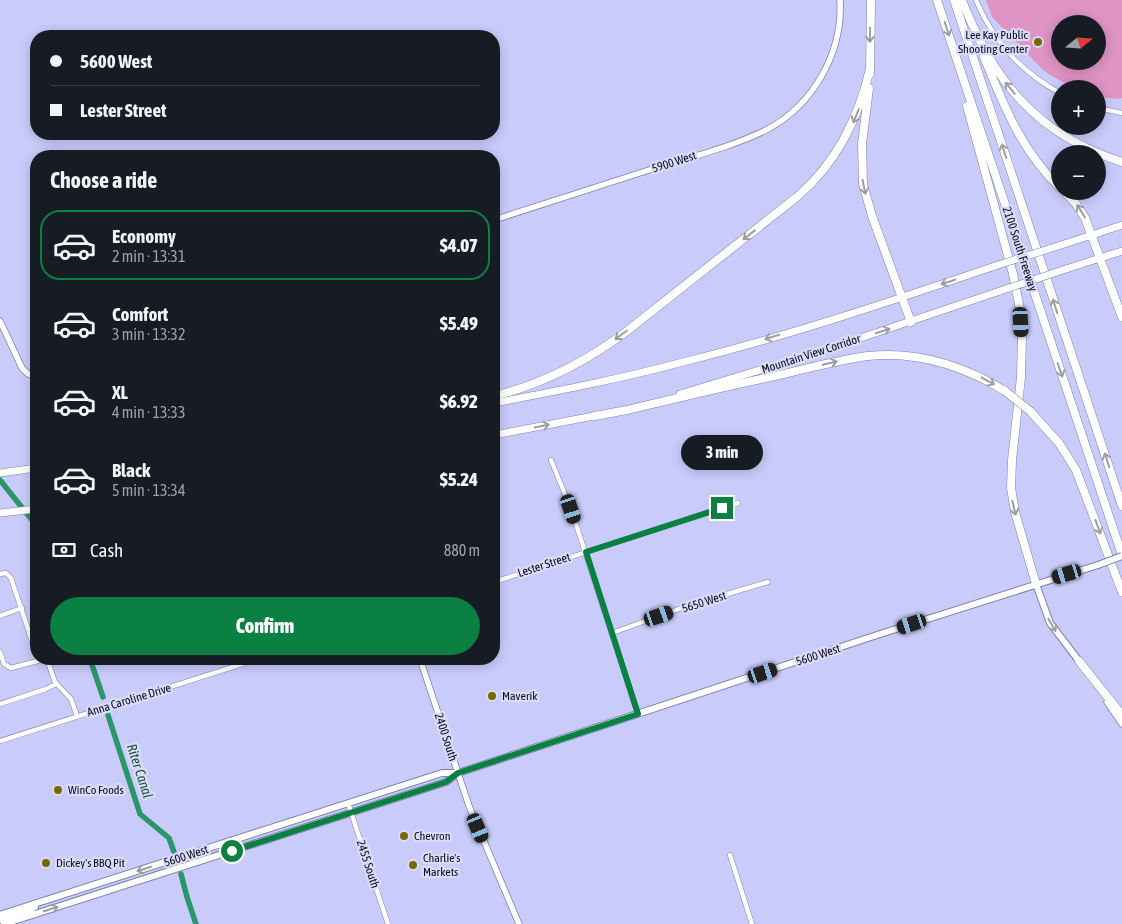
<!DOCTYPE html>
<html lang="en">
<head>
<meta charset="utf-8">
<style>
	body { margin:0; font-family:"Asap Condensed",sans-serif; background:#20242c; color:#f1f3f6; height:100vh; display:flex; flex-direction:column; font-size:19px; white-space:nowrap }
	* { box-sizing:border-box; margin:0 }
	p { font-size:16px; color:#9ea1a6 }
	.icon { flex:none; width:28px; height:28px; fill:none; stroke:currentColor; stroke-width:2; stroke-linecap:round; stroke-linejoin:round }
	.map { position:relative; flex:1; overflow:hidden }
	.details { position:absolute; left:30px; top:150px; width:470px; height:515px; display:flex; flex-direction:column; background:#171b24; border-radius:20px; box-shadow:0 2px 12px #0003 }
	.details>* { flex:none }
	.hud { position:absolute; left:30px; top:30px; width:470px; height:110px; border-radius:20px; box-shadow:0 2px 12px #0003; display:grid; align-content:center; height:110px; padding:0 20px; background:#171b24 }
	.needle { width:32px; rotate:72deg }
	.controls { position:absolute; left:1051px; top:15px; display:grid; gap:10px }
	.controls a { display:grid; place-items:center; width:55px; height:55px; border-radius:50%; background:#171b24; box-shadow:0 2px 12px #0003; font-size:25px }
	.end { position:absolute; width:22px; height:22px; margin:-11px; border:6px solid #0b8043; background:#fff; box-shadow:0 0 0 2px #fff }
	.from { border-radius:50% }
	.bubble { position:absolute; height:35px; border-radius:18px; background:#171b24; box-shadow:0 2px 12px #0003; font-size:16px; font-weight:800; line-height:35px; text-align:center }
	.car { position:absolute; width:15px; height:30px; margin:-15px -8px; border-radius:6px; box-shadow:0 0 4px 1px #0007; background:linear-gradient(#222 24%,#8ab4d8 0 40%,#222 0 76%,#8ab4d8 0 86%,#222 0) }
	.hud b { display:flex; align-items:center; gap:18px; height:48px; font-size:19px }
	.hud b+b { border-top:1px solid #363941 }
	.hud i { width:12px; height:12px; background:#f1f3f6 }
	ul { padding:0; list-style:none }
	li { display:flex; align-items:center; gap:15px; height:70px; margin:0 10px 8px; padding:0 10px; border:2px solid transparent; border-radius:20px }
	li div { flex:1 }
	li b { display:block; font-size:19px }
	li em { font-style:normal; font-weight:800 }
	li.on { border-color:#0b8043 }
	li>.icon { width:45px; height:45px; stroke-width:1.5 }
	h2 { padding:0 20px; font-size:22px; line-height:60px }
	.pay { display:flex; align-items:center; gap:12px; height:55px; padding:0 20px; font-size:19px }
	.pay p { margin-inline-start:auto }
	.action { display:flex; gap:10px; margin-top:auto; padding:10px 20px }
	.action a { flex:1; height:58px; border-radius:30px; background:#0b8043; color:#fff; font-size:20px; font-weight:800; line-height:58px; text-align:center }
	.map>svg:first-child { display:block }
	.green { fill:#df94c4; fill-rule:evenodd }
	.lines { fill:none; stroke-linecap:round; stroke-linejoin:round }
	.canal { stroke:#2a9669; stroke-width:5.5 }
	.minor-casing { stroke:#7d80ab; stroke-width:5.5 }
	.tertiary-casing { stroke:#7d80ab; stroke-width:7 }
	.secondary-casing { stroke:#7d80ab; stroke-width:8 }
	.primary-casing { stroke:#7d80ab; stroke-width:8 }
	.trunk-casing { stroke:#7d80ab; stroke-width:8 }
	.motorway-casing { stroke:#7d80ab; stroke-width:9 }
	.minor { stroke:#fff; stroke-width:4.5 }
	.tertiary { stroke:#fff; stroke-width:5.5 }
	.secondary { stroke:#fff; stroke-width:6 }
	.primary { stroke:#fff; stroke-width:7 }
	.trunk { stroke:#fff; stroke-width:7 }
	.motorway { stroke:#fff; stroke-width:8 }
	.secondary-bridge-casing { stroke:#7d80ab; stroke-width:8; stroke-linecap:butt }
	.trunk-bridge-casing { stroke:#7d80ab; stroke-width:8; stroke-linecap:butt }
	.motorway-bridge-casing { stroke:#7d80ab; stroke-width:9; stroke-linecap:butt }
	.secondary-bridge { stroke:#fff; stroke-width:6 }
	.trunk-bridge { stroke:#fff; stroke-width:7 }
	.motorway-bridge { stroke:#fff; stroke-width:8 }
	.oneway { stroke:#9e9ea4 }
	.route { stroke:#0b8043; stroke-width:6 }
	.poi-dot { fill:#776a02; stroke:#d9dbf8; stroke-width:2 }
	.labels { text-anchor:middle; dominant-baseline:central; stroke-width:4.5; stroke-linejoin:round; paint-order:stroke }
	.poi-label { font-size:12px; fill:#0c0c1c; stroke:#d9dbf8; text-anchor:start }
	.street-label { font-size:12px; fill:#0c0c1c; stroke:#d9dbf8 }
	.water-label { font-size:14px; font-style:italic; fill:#1d533b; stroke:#d9dbf8 }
</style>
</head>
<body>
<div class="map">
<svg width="1122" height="924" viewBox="0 0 1122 924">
	<rect width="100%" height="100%" fill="#c9ccfb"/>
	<path class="green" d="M986 0H1122V98L1119 99 1098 97V89H1074L1044 71 992 17ZM1060 24H1098V61H1060Z"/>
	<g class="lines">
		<path class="canal" d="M0 480 36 525
			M90 659 103 697
			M108 715 140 814 169 838 174 852
			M181 874 187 897 196 924"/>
		<defs>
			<path id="minor" d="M976 0C993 41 1021 72 1060 93
				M1098 108 1122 113
				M551 460 571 509 638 714
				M0 574 6 573 11 578 36 653
				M494 582 738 503
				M0 616 22 608
				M612 633 690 605 768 582
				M0 652 4 664 11 668 45 659
				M47 659 55 682 71 699 77 716
				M0 704 46 689 56 684
				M0 741 258 659
				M348 803 388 924
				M730 855 752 924"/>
			<path id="tertiary" d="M494 220C546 203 597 187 649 170 687 158 733 147 768 129 814 104 843 52 840 0
				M0 321 22 368 28 374 36 375
				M420 659 469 806 519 924
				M1107 702 1122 724"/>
			<path id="secondary" d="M1036 584 1050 623 1079 661
				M0 915 442 773H458L877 635 1098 565
				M0 920 28 911 35 907
				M4 924 446 782 458 773"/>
			<path id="primary" d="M1092 235 1122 225
				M1100 258 1122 251"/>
			<path id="trunk" d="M1058 246 1092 235
				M1066 269 1100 258
				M680 394 813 354 1000 291
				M494 403C557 391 620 379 683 362 788 336 892 301 995 266
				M494 435 599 415
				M0 473 36 468
				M0 513 36 509"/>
			<path id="motorway" d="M937 0 1122 555
				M954 0 1122 506
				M962 0C993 81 1037 135 1122 162
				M984 57C1004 106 1021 150 1060 188
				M870 74 871 0
				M869 88 862 144 863 184 872 216 911 322
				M967 106 1013 274 1020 309 1022 335 1021 377 1012 460 1011 488 1015 512 1036 584
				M1064 191 1076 204 1085 218 1122 317
				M494 396C543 384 587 361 627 331L798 196C837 162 858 119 870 69
				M1030 411 1059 443 1076 470 1122 592
				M595 416 627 410C677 398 726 386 775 376 806 369 837 360 868 356 917 351 964 366 1005 391
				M1079 661 1122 715"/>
		</defs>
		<use href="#minor" class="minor-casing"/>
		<use href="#tertiary" class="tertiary-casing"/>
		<use href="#secondary" class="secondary-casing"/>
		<use href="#primary" class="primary-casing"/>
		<use href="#trunk" class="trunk-casing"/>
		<use href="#motorway" class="motorway-casing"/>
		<use href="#minor" class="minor"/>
		<use href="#tertiary" class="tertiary"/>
		<use href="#secondary" class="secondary"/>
		<use href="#primary" class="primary"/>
		<use href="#trunk" class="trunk"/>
		<use href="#motorway" class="motorway"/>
		<defs>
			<path id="secondary-bridge" d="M1098 565 1122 556"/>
			<path id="trunk-bridge" d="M995 266 1058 246
				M1000 291 1066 269"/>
			<path id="motorway-bridge" d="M1005 391 1030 411"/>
		</defs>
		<use href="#secondary-bridge" class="secondary-bridge-casing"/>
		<use href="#trunk-bridge" class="trunk-bridge-casing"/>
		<use href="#motorway-bridge" class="motorway-bridge-casing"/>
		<use href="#secondary-bridge" class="secondary-bridge"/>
		<use href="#trunk-bridge" class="trunk-bridge"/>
		<use href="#motorway-bridge" class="motorway-bridge"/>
	</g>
	<defs><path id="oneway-shaft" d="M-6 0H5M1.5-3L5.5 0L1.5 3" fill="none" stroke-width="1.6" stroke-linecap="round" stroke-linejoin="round" transform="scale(1.25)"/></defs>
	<g class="oneway">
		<use href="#oneway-shaft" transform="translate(947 29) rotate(72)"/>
		<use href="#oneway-shaft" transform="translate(870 35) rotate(91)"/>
		<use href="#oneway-shaft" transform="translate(1010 88) rotate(-129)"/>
		<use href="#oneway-shaft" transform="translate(856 116) rotate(112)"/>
		<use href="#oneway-shaft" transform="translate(1004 151) rotate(-108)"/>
		<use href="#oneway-shaft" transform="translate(864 187) rotate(79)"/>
		<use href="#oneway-shaft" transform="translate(1081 211) rotate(-122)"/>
		<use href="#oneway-shaft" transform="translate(749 235) rotate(142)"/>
		<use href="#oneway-shaft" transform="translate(948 282) rotate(162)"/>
		<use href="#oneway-shaft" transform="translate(1055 306) rotate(-108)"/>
		<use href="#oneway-shaft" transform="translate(883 331) rotate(-18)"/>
		<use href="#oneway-shaft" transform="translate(621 335) rotate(143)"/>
		<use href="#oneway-shaft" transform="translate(772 337) rotate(163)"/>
		<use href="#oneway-shaft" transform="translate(830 363) rotate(-13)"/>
		<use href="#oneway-shaft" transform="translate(1060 370) rotate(71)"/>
		<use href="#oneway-shaft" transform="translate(988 381) rotate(29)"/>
		<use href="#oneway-shaft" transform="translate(542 426) rotate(-11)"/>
		<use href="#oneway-shaft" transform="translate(1107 460) rotate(-108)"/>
		<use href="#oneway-shaft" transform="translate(1014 508) rotate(77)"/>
		<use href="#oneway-shaft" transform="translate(1098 527) rotate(70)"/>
		<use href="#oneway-shaft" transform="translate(1052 625) rotate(60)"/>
		<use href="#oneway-shaft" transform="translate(144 869) rotate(162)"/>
		<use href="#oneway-shaft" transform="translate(51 909) rotate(-18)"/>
	</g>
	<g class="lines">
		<path class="route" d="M232 851 446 782 458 773 638 714 586 552 722 508"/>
	</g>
	<g class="poi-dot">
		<circle cx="1038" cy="42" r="5"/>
		<circle cx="492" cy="696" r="5"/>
		<circle cx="58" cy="790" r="5"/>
		<circle cx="404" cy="836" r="5"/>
		<circle cx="46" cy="863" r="5"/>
		<circle cx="413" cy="865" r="5"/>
	</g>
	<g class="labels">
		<g class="poi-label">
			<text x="1028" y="35" text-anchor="end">Lee Kay Public<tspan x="1028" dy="14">Shooting Center</tspan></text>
			<text x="502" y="696">Maverik</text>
			<text x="68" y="790">WinCo Foods</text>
			<text x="414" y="836">Chevron</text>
			<text x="423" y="858">Charlie's<tspan x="423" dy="14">Markets</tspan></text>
			<text x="56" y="863">Dickey's BBQ Pit</text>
		</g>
		<g class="street-label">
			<text transform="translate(674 162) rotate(-18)">5900 West</text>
			<text transform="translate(1020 249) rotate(72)">2100 South Freeway</text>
			<text transform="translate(811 354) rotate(-18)">Mountain View Corridor</text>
			<text transform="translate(544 565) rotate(-18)">Lester Street</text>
			<text transform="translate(704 602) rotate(-18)">5650 West</text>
			<text transform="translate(818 655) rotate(-18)">5600 West</text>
			<text transform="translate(129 700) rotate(-17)">Anna Caroline Drive</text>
			<text transform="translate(446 737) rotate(72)">2400 South</text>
			<text transform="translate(186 856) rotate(-18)">5600 West</text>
			<text transform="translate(368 864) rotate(72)">2455 South</text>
		</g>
		<g class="water-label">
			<text transform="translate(140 771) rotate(72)">Riter Canal</text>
		</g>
	</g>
</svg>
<div class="controls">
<a><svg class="needle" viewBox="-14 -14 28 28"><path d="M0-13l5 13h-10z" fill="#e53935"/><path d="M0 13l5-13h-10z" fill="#9ea1a6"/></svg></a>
<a>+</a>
<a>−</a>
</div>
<i class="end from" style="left:232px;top:851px"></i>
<i class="end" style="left:722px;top:508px"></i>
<div class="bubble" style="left:681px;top:435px;width:82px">3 min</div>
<i class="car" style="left:1021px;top:322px;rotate:177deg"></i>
<i class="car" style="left:571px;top:509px;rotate:162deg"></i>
<i class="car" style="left:1067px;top:574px;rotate:253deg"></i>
<i class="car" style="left:659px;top:616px;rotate:71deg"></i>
<i class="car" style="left:912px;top:624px;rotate:252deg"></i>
<i class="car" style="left:763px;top:673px;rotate:72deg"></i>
<i class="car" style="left:478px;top:828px;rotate:157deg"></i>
<div class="hud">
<b><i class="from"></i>5600 West</b>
<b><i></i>Lester Street</b>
</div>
<section class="details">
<h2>Choose a ride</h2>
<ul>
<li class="on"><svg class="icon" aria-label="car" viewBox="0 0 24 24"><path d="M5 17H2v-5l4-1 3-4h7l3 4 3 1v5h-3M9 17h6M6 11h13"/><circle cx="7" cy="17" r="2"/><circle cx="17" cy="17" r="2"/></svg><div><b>Economy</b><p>2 min · 13:31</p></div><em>$4.07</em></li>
<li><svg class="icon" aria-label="car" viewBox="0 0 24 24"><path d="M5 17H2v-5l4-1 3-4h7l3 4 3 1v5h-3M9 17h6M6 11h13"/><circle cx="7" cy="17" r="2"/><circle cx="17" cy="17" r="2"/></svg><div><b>Comfort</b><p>3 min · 13:32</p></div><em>$5.49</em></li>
<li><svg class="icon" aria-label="car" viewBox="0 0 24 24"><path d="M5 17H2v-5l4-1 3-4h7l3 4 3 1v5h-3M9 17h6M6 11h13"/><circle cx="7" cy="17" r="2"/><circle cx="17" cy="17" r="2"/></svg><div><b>XL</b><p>4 min · 13:33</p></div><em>$6.92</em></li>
<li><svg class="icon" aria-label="car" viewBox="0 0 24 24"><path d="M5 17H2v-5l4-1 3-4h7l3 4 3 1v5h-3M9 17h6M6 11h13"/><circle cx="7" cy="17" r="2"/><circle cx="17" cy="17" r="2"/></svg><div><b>Black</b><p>5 min · 13:34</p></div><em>$5.24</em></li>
</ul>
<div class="pay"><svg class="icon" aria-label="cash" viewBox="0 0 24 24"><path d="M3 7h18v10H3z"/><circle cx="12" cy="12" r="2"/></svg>Cash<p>880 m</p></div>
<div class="action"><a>Confirm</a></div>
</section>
</div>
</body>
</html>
